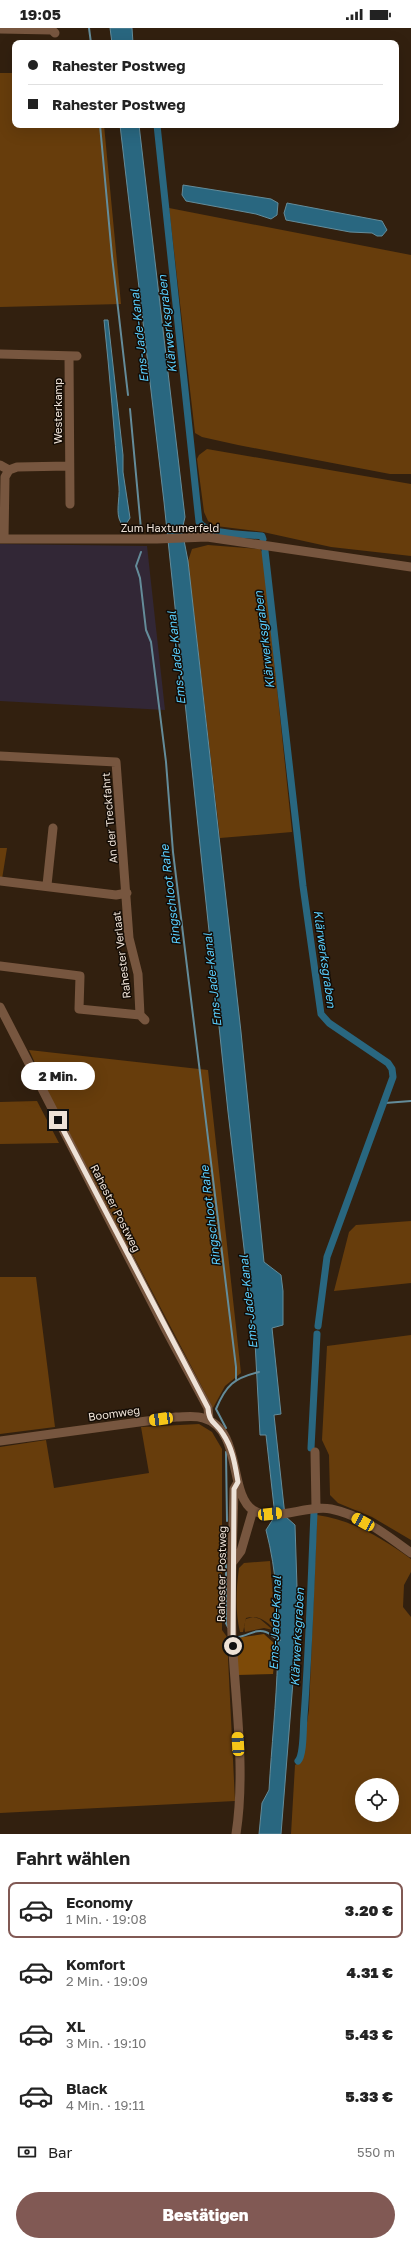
<!DOCTYPE html>
<html lang="de">
<head>
<meta charset="utf-8">
<style>
	body { margin:0; font-family:"Golos Text",sans-serif; background:#f6f6f6; color:#222; height:100vh; display:flex; flex-direction:column; font-size:15px; white-space:nowrap }
	* { box-sizing:border-box; margin:0 }
	p { font-size:13px; color:#767676 }
	.icon { flex:none; width:22px; height:22px; fill:none; stroke:currentColor; stroke-width:2; stroke-linecap:round; stroke-linejoin:round }
	.map { position:relative; height:1806px; overflow:hidden }
	.side { display:flex; flex-direction:column; background:#fff; flex:1 }
	.side>* { flex:none }
	.guide { position:absolute; left:12px; top:12px; width:387px; height:88px; border-radius:8px; box-shadow:0 4px 16px #0002; display:grid; align-content:center; height:88px; padding:0 16px; background:#fff }
	.controls { position:absolute; left:355px; top:1750px; display:grid; gap:8px }
	.controls a { display:grid; place-items:center; width:44px; height:44px; border-radius:50%; background:#fff; box-shadow:0 4px 16px #0002; font-size:20px }
	.end { position:absolute; width:18px; height:18px; margin:-9px; border:5px solid #eee2d7; background:#111; box-shadow:0 0 0 2px #111 }
	.from { border-radius:50% }
	.bubble { position:absolute; height:28px; border-radius:14px; background:#fff; box-shadow:0 4px 16px #0002; font-size:13px; font-weight:800; line-height:28px; text-align:center }
	.car { position:absolute; width:12px; height:24px; margin:-12px -6px; border-radius:5px; box-shadow:0 0 3px 1px #0007; background:linear-gradient(#f5c518 24%,#345 0 40%,#f5c518 0 76%,#345 0 86%,#f5c518 0) }
	.guide b { display:flex; align-items:center; gap:14px; height:38px; font-size:15px }
	.guide b+b { border-top:1px solid #e0e0e0 }
	.guide i { width:10px; height:10px; background:#222 }
	ul { padding:0; list-style:none }
	li { display:flex; align-items:center; gap:12px; height:56px; margin:0 8px 6px; padding:0 8px; border:2px solid transparent; border-radius:8px }
	li div { flex:1 }
	li b { display:block; font-size:15px }
	li em { font-style:normal; font-weight:800 }
	li.active { border-color:#815954 }
	li>.icon { width:36px; height:36px; stroke-width:1.5 }
	h2 { padding:0 16px; font-size:18px; line-height:48px }
	.pay { display:flex; align-items:center; gap:10px; height:44px; padding:0 16px; font-size:15px }
	.pay p { margin-inline-start:auto }
	.primary-button { display:flex; gap:8px; margin-top:auto; padding:8px 16px }
	.primary-button a { flex:1; height:46px; border-radius:24px; background:#815954; color:#fff; font-size:16px; font-weight:800; line-height:46px; text-align:center }
	.status { display:flex; justify-content:space-between; align-items:center; height:28px; padding:0 20px; background:#fff; direction:ltr }
	.status svg { height:11px; fill:currentColor }
	.map>svg:first-child { display:block }
	.education { fill:#322736 }
	.green { fill:#673d0c; fill-rule:evenodd }
	.forest { fill:#7d4a08 }
	.water { fill:#296780; stroke:#648c9a }
	.lines { fill:none; stroke-linecap:round; stroke-linejoin:round }
	.stream { stroke:#648c9a; stroke-width:2 }
	.canal { stroke:#296780; stroke-width:7 }
	.minor { stroke:#77563f; stroke-width:9 }
	.route { stroke:#eee2d7; stroke-width:5 }
	.labels { text-anchor:middle; dominant-baseline:central; stroke-width:3; stroke-linejoin:round; paint-order:stroke }
	.street-label { font-size:11px; fill:#eee2d7; stroke:#140c05 }
	.water-label { font-size:12px; font-style:italic; fill:#59cdfc; stroke:#140c05 }
</style>
</head>
<body>
<div class="status"><b>19:05</b><svg viewBox="0 0 49 12"><path d="M0 12V9h3v3zM5 12V6h3v6zM10 12V3h3v9zM15 12V0h3v12zM26 1h20v11H26zM47 4h2v5h-2z"/></svg></div>
<div class="map">
<svg width="411" height="1806" viewBox="0 0 411 1806">
	<rect width="100%" height="100%" fill="#32200f"/>
	<path class="education" d="M0 516 147 518 165 682 0 673Z"/>
	<path class="green" d="M0 45H15V97H104L121 276 0 279Z
		M169 180 411 227V446H390L238 417 202 409 195 405Z
		M207 421 411 456V528L331 519 263 504 216 498 208 493 204 484 197 431 199 427Z
		M208 517 260 521 263 525 292 804 220 810 188 533 192 521Z
		M0 820H7L2 851 0 850Z
		M29 1022 208 1042 241 1345 225 1358 213 1380 52 1072Z
		M37 1073 59 1115 0 1116V1074Z
		M411 1193V1255L334 1263 349 1204 356 1197Z
		M0 1249H36L55 1399 0 1406Z
		M411 1307V1512L372 1489 338 1475 330 1467 329 1427 322 1412 327 1318Z
		M199 1396 212 1404 222 1421V1602L227 1609 235 1773 0 1785V1419L46 1412 54 1460 149 1445 141 1399Z
		M317 1487C352 1492 382 1510 411 1531V1544L404 1557 403 1579 411 1589V1806H291L295 1737 301 1733 309 1682ZM362 1757H392V1787H362Z
		M270 1533 276 1603C268 1594 258 1586 246 1590L243 1604H240C235 1583 236 1562 239 1540L244 1535Z
		M253 1589 260 1591 273 1602 264 1600 245 1604 244 1598 246 1591Z"/>
	<path class="forest" d="M264 1606 276 1617 273 1646 237 1647 236 1610Z"/>
	<path class="water" d="M110 0H132L133 15H112Z
		M120 97H139L185 489 182 502 188 533 241 1004 264 1234 281 1247 283 1263V1297L272 1300 281 1386 274 1387 285 1488 295 1497 298 1590 281 1806H259L262 1775 269 1762C274 1676 288 1586 266 1502L275 1488 266 1407H260L255 1314 228 1084 164 474Z
		M183 157 271 171 278 175 277 187 271 191 256 186 186 173 182 167Z
		M287 175 382 193 387 202 382 208H377L372 205 350 204 286 192 284 185Z
		M104 292H108L123 427V444L130 490 126 496 121 495C115 485 120 471 119 459 114 404 110 348 104 292Z"/>
	<g class="lines">
		<path class="stream" d="M89 0 91 15
			M100 97 112 228 128 367
			M130 381 141 501
			M141 524 136 538 140 550 146 602 151 614 166 734 173 824 236 1339V1351
			M385 1075 411 1073
			M226 1400 216 1381C226 1357 234 1350 259 1344
			M226 1424 227 1493
			M226 1503V1595L228 1599
			M238 1609C248 1608 256 1600 266 1604 272 1606 273 1611 280 1612"/>
		<path class="canal" d="M157 97 199 494C206 507 247 506 262 508L263 511
			M265 523 303 858 321 986 329 995 388 1035 392 1041 393 1049 327 1229 318 1298
			M311 1420 317 1306
			M298 1733C304 1727 303 1698 304 1689 309 1621 311 1553 314 1485"/>
		<path class="minor" d="M0 1 52 2 55 5
			M0 326 77 328
			M69 328 70 476
			M0 437 9 442
			M0 511H157L207 509 411 539
			M4 511 5 449 9 442 17 439 69 438
			M0 728 116 734 129 910 138 946 140 987 145 992
			M0 853 116 867 127 865
			M47 857 53 800
			M0 938 80 948 79 981 140 987
			M0 979 166 1302 208 1380 209 1391
			M0 1413 176 1389C184 1389 195 1387 203 1390 243 1401 228 1466 253 1482 274 1495 308 1476 331 1481 361 1487 387 1507 411 1525
			M315 1424 316 1480
			M232 1535 241 1523 253 1482
			M236 1806C246 1742 235 1671 232 1607 230 1558 233 1509 234 1461L238 1454"/>
	</g>
	<g class="lines">
		<path class="route" d="M58 1092 208 1380C209 1396 216 1394 223 1406 233 1421 235 1437 238 1454L234 1461 233 1618"/>
	</g>
	<g class="labels">
		<g class="street-label">
			<text transform="translate(57 383) rotate(-90)">Westerkamp</text>
			<text x="170" y="499">Zum Haxtumerfeld</text>
			<text transform="translate(109 790) rotate(-95)">An der Treckfahrt</text>
			<text transform="translate(121 927) rotate(-97)">Rahester Verlaat</text>
			<text transform="translate(116 1180) rotate(63)">Rahester Postweg</text>
			<text transform="translate(114 1385) rotate(-8)">Boomweg</text>
			<text transform="translate(221 1546) rotate(-89)">Rahester Postweg</text>
		</g>
		<g class="water-label">
			<text transform="translate(167 296) rotate(-96)">Klärwerksgraben</text>
			<text transform="translate(139 308) rotate(-96)">Ems-Jade-Kanal</text>
			<text transform="translate(264 612) rotate(-97)">Klärwerksgraben</text>
			<text transform="translate(176 630) rotate(-96)">Ems-Jade-Kanal</text>
			<text transform="translate(170 867) rotate(-97)">Ringschloot Rahe</text>
			<text transform="translate(325 931) rotate(82)">Klärwerksgraben</text>
			<text transform="translate(212 952) rotate(-96)">Ems-Jade-Kanal</text>
			<text transform="translate(210 1188) rotate(-97)">Ringschloot Rahe</text>
			<text transform="translate(248 1274) rotate(-96)">Ems-Jade-Kanal</text>
			<text transform="translate(275 1595) rotate(-88)">Ems-Jade-Kanal</text>
			<text transform="translate(297 1609) rotate(-87)">Klärwerksgraben</text>
		</g>
	</g>
</svg>
<div class="controls">
<a><svg class="icon" aria-label="locate" viewBox="0 0 24 24"><circle cx="12" cy="12" r="6"/><path d="M12 2v4M12 18v4M2 12h4M18 12h4"/></svg></a>
</div>
<i class="end from" style="left:233px;top:1618px"></i>
<i class="end" style="left:58px;top:1092px"></i>
<div class="bubble" style="left:21px;top:1034px;width:74px">2 Min.</div>
<i class="car" style="left:161px;top:1391px;rotate:262deg"></i>
<i class="car" style="left:270px;top:1486px;rotate:84deg"></i>
<i class="car" style="left:363px;top:1494px;rotate:299deg"></i>
<i class="car" style="left:238px;top:1716px;rotate:357deg"></i>
<div class="guide">
<b><i class="from"></i>Rahester Postweg</b>
<b><i></i>Rahester Postweg</b>
</div>
</div>
<section class="side">
<h2>Fahrt wählen</h2>
<ul>
<li class="active"><svg class="icon" aria-label="car" viewBox="0 0 24 24"><path d="M5 17H2v-5l4-1 3-4h7l3 4 3 1v5h-3M9 17h6M6 11h13"/><circle cx="7" cy="17" r="2"/><circle cx="17" cy="17" r="2"/></svg><div><b>Economy</b><p>1 Min. · 19:08</p></div><em>3.20 €</em></li>
<li><svg class="icon" aria-label="car" viewBox="0 0 24 24"><path d="M5 17H2v-5l4-1 3-4h7l3 4 3 1v5h-3M9 17h6M6 11h13"/><circle cx="7" cy="17" r="2"/><circle cx="17" cy="17" r="2"/></svg><div><b>Komfort</b><p>2 Min. · 19:09</p></div><em>4.31 €</em></li>
<li><svg class="icon" aria-label="car" viewBox="0 0 24 24"><path d="M5 17H2v-5l4-1 3-4h7l3 4 3 1v5h-3M9 17h6M6 11h13"/><circle cx="7" cy="17" r="2"/><circle cx="17" cy="17" r="2"/></svg><div><b>XL</b><p>3 Min. · 19:10</p></div><em>5.43 €</em></li>
<li><svg class="icon" aria-label="car" viewBox="0 0 24 24"><path d="M5 17H2v-5l4-1 3-4h7l3 4 3 1v5h-3M9 17h6M6 11h13"/><circle cx="7" cy="17" r="2"/><circle cx="17" cy="17" r="2"/></svg><div><b>Black</b><p>4 Min. · 19:11</p></div><em>5.33 €</em></li>
</ul>
<div class="pay"><svg class="icon" aria-label="cash" viewBox="0 0 24 24"><path d="M3 7h18v10H3z"/><circle cx="12" cy="12" r="2"/></svg>Bar<p>550 m</p></div>
<div class="primary-button"><a>Bestätigen</a></div>
</section>
</body>
</html>
